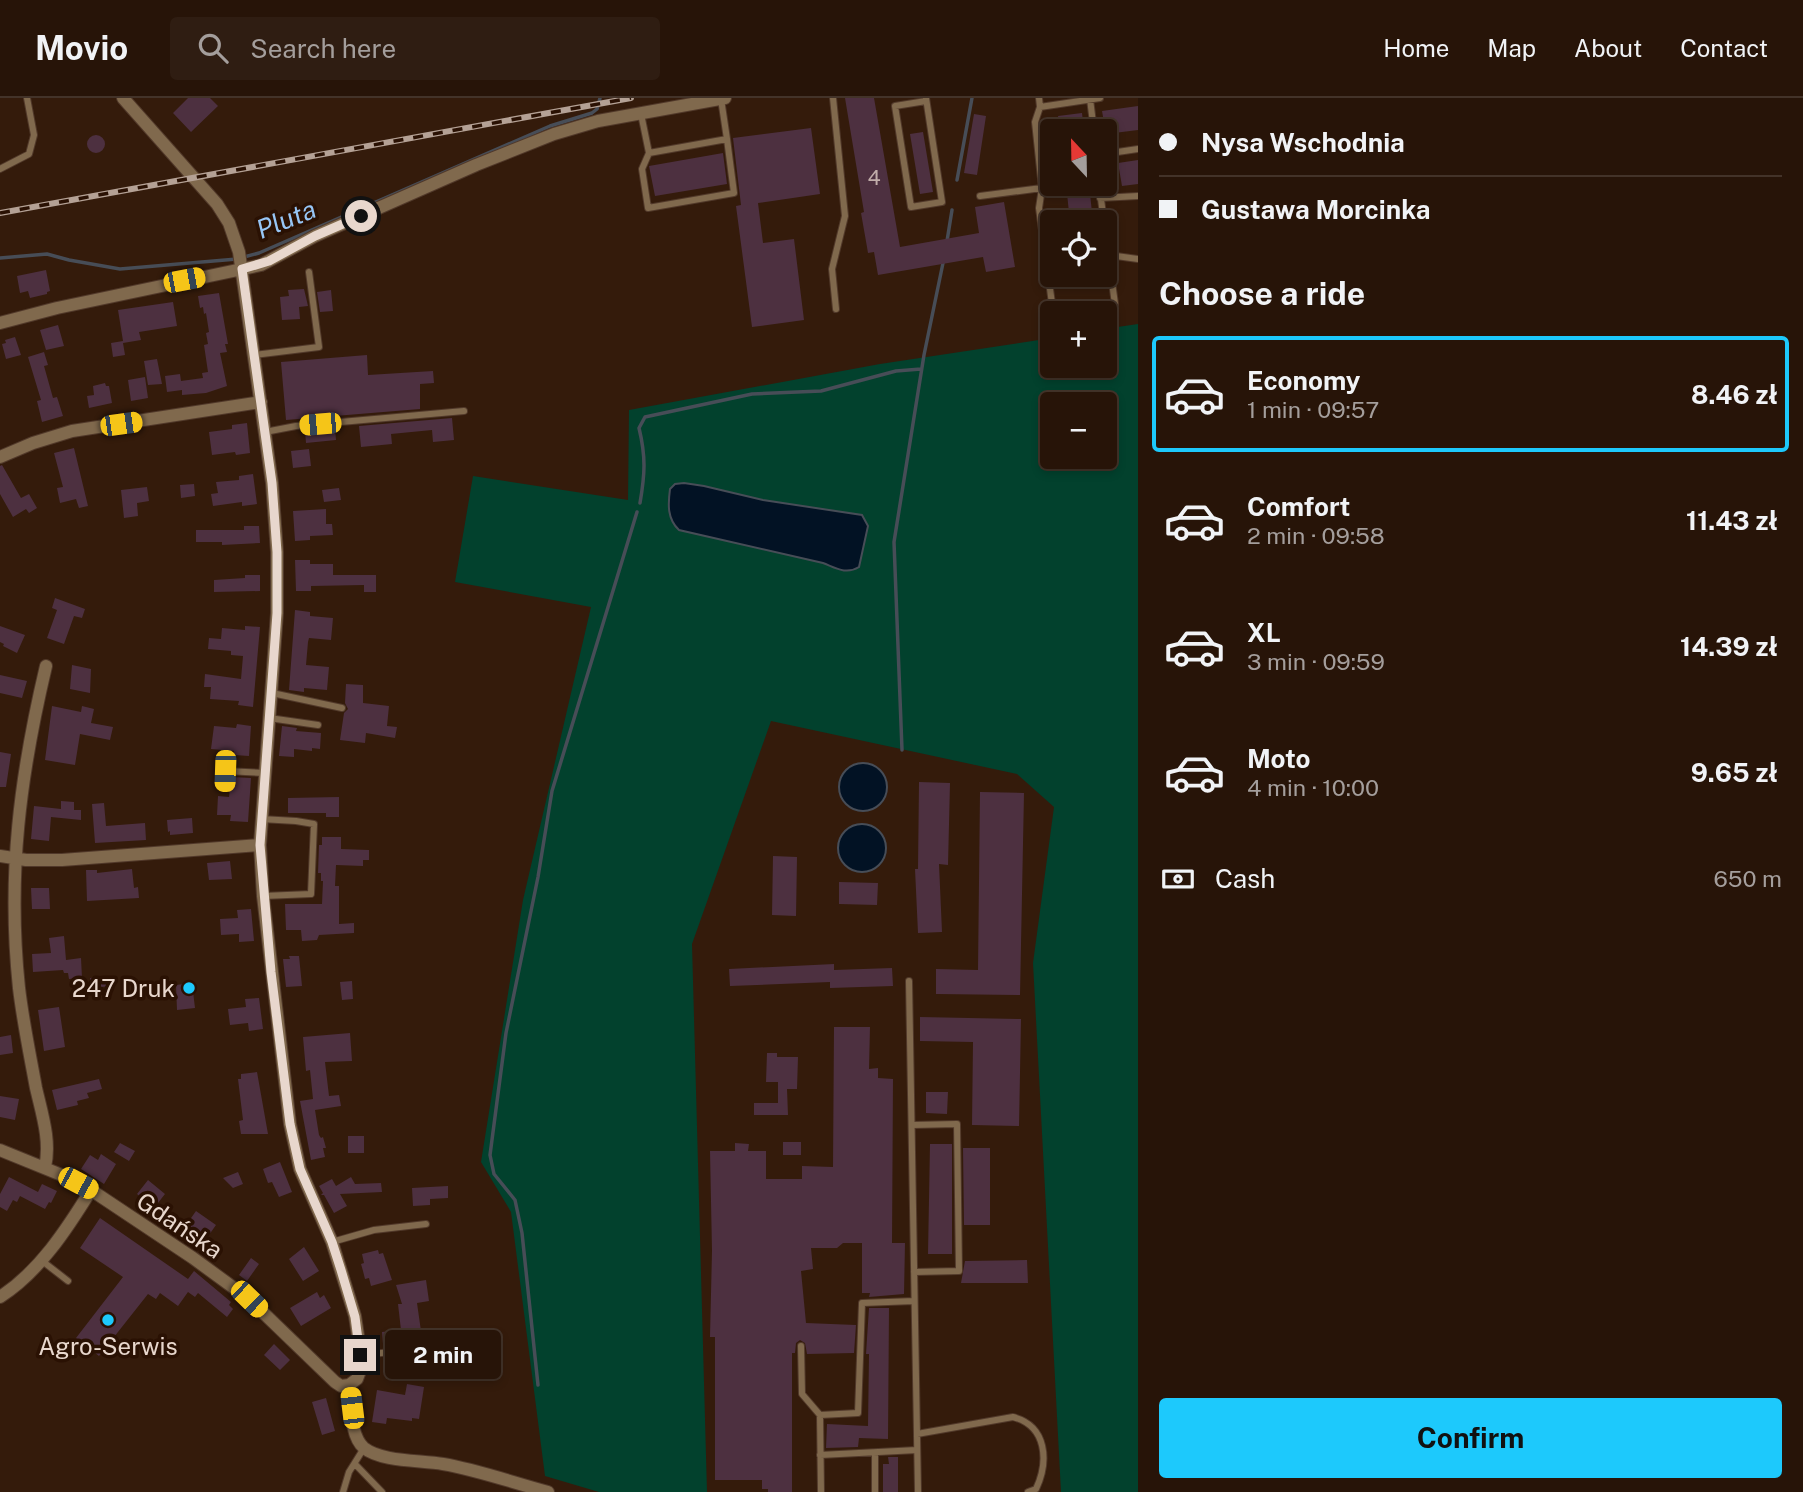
<!DOCTYPE html>
<html lang="en">
<head>
<meta charset="utf-8">
<style>
	body { margin:0; font-family:"Public Sans",sans-serif; background:#2f1d12; color:#f1f3f6; height:100vh; display:flex; flex-direction:column; font-size:26px; white-space:nowrap }
	* { box-sizing:border-box; margin:0 }
	p { font-size:23px; color:#a49e9c }
	.icon { flex:none; width:38px; height:38px; fill:none; stroke:currentColor; stroke-width:2; stroke-linecap:round; stroke-linejoin:round }
	.map { position:relative; flex:1; overflow:hidden }
	.panel { display:flex; flex-direction:column; background:#271408; width:665px }
	.panel>* { flex:none }
	.hud { display:grid; align-content:center; height:154px; padding:0 21px; background:#271408 }
	.needle { width:46px; rotate:338deg }
	.fabs { position:absolute; left:1040px; top:21px; display:grid; gap:14px }
	.fabs a { display:grid; place-items:center; width:77px; height:77px; border-radius:7px; background:#271408; box-shadow:0 4px 10px #0003,0 0 0 2px #433329; font-size:35px }
	.end { position:absolute; width:32px; height:32px; margin:-16px; border:9px solid #e8d7cd; background:#111; box-shadow:0 0 0 4px #111 }
	.from { border-radius:50% }
	.bubble { position:absolute; height:49px; border-radius:7px; background:#271408; box-shadow:0 4px 10px #0003,0 0 0 2px #433329; font-size:23px; font-weight:700; line-height:49px; text-align:center }
	.car { position:absolute; width:21px; height:42px; margin:-21px -10px; border-radius:9px; box-shadow:0 0 5px 2px #0007; background:linear-gradient(#f5c518 24%,#345 0 40%,#f5c518 0 76%,#345 0 86%,#f5c518 0) }
	.hud b { display:flex; align-items:center; gap:24px; height:66px; font-size:26px }
	.hud b+b { border-top:2px solid #433329 }
	.hud i { width:18px; height:18px; background:#f1f3f6 }
	ul { padding:0; list-style:none }
	li { display:flex; align-items:center; gap:21px; height:116px; margin:0 14px 10px; padding:0 7px; border:4px solid transparent; border-radius:7px }
	li div { flex:1 }
	li b { display:block; font-size:26px }
	li em { font-style:normal; font-weight:700 }
	li.selected { border-color:#1dc9fc }
	li>.icon { width:63px; height:63px; stroke-width:1.5 }
	h2 { padding:0 21px; font-size:32px; line-height:84px }
	.pay { display:flex; align-items:center; gap:18px; height:77px; padding:0 21px; font-size:26px }
	.pay p { margin-inline-start:auto }
	.action { display:flex; gap:14px; margin-top:auto; padding:14px 21px }
	.action a { flex:1; height:80px; border-radius:7px; background:#1dc9fc; color:#111; font-size:28px; font-weight:700; line-height:80px; text-align:center }
	header { display:flex; align-items:center; gap:42px; box-sizing:border-box; height:98px; padding:0 35px; background:#271408; border-bottom:2px solid #433329 }
	header strong { font-size:33px }
	nav { display:flex; gap:38px; margin-inline-start:auto; font-size:24px }
	.search { width:490px; height:63px; background:#2f1d12; display:flex; align-items:center; gap:18px; box-sizing:border-box; padding:0 24px; border-radius:7px; color:#a49e9c; font-size:26px }
	main { display:flex; flex:1; min-height:0 }
	.map>svg:first-child { display:block }
	.green { fill:#02412d; fill-rule:evenodd }
	.water { fill:#021224; stroke:#474d57; stroke-width:2 }
	.lines { fill:none; stroke-linecap:round; stroke-linejoin:round }
	.stream { stroke:#474d57; stroke-width:3.5 }
	.building { fill:#4d3040 }
	.lane-casing { stroke:#51392a; stroke-width:8 }
	.street-casing { stroke:#51392a; stroke-width:14 }
	.lane { stroke:#80694d; stroke-width:6 }
	.street { stroke:#80694d; stroke-width:12 }
	.rail-casing { stroke:#b4a195; stroke-width:6 }
	.rail { stroke:#2a1103; stroke-width:3.5; stroke-dasharray:10; stroke-linecap:butt }
	.route { stroke:#e8d7cd; stroke-width:9 }
	.poi-dot { fill:#1dc9fc; stroke:#2a1103; stroke-width:2.5 }
	.labels { text-anchor:middle; dominant-baseline:central; stroke-width:7; stroke-linejoin:round; paint-order:stroke }
	.number-label { font-size:21px; fill:#c1adaa }
	.poi-label { font-size:24px; fill:#e8d7cd; stroke:#2a1103; text-anchor:end }
	.street-label { font-size:24px; fill:#e8d7cd; stroke:#2a1103 }
	.water-label { font-size:26px; font-style:italic; fill:#97c6f6; stroke:#2a1103 }
</style>
</head>
<body>
<header>
<strong>Movio</strong>
<div class="search"><svg class="icon" aria-label="search" viewBox="0 0 24 24"><circle cx="10" cy="10" r="6"/><path d="M15 15l6 6"/></svg>Search here</div>
<nav><a>Home</a><a>Map</a><a>About</a><a>Contact</a></nav>
</header>
<main>
<div class="map">
<svg width="1138" height="1394" viewBox="0 0 1138 1394">
	<rect width="100%" height="100%" fill="#341b0b"/>
	<path class="green" d="M1138 226V1394H1061L1033 865 1054 709 1017 676 771 623 692 846 707 1394H599L545 1378 511 1114 481 1064 523 802 591 509 455 484 473 378 628 402 629 312 880 266 1052 240V268H1104V231ZM1052 306H1104V359H1052Z"/>
	<path class="water" d="M684 385 704 388 763 402 862 417 868 428 859 469C846 477 836 470 823 465L679 432C667 421 668 406 670 391L675 386Z
		M839 689a24 24 0 1 1 48 0a24 24 0 1 1-48 0Z
		M838 750a24 24 0 1 1 48 0a24 24 0 1 1-48 0Z"/>
	<g class="lines">
		<path class="stream" d="M957 82 972 0
			M947 143 952 112
			M244 159 259 155 550 28 592 15 597 11 600 0
			M0 160 47 156 69 162 120 171 237 161
			M640 405C645 376 646 359 639 330L645 319 752 296 821 293 896 273 921 271
			M902 652 894 444 924 257 943 165
			M538 1287 522 1135 515 1102 494 1076 490 1057 506 935 538 779 552 693 637 414"/>
	</g>
	<path class="building" d="M188 0H210L218 8 191 34 173 15Z
		M845 0H874L900 149 979 135 975 109 1004 104 1015 169 986 174 983 159 878 177 874 154 868 155 867 149 861 115 864 114Z
		M1138 8V32L1106 36 1102 13Z
		M1082 15 1084 33H1060L1058 18Z
		M974 16 986 18 977 77 964 75Z
		M811 30 820 96 758 105 763 145 794 141 804 222 752 229 736 108 741 107 733 40Z
		M923 34 933 94 920 96 910 36Z
		M87 46a9 9 0 1 1 18 0a9 9 0 1 1-18 0Z
		M723 55 727 86 655 98 649 68Z
		M1138 62V86L1122 88 1118 65Z
		M1066 86H1089L1093 124H1070Z
		M46 172 50 193 47 194V196L30 200 28 193 20 195 17 178Z
		M304 191 308 208 299 209 300 221 282 222 280 199 289 198 288 192Z
		M331 192 333 213 320 214 317 194Z
		M219 195 228 246H225L227 254 220 255 227 288 206 295 182 297V292L167 294 165 278 180 276 181 283 203 280 202 275 208 274 204 247 208 246 206 235 209 234 206 215 204 216 203 209 200 210 198 198Z
		M173 204 177 228 139 234 141 242 123 245 125 257 113 259 111 245 123 243 118 212Z
		M58 227 64 248 46 252 40 232Z
		M15 239 21 257 6 261 2 246 6 245 5 242Z
		M44 254 48 267 44 268 53 300 57 299 63 318 42 324 37 303 41 302 28 259Z
		M367 257 368 277 433 273 434 285 420 286V311L286 322 281 264Z
		M157 261 162 286 148 287 144 263Z
		M145 279 148 300 131 303 128 282Z
		M105 285 106 288H109L112 305 89 310 87 298 94 297 93 288Z
		M452 320 454 342 433 344 432 332 391 336 392 346 361 349 359 328Z
		M247 325 250 355 236 357 235 354 212 357 209 334 232 331V327Z
		M335 330 336 342 306 345 305 333Z
		M74 350 88 408 79 410 76 401 60 405 57 390 63 389 54 355Z
		M309 351 311 368 293 370 291 353Z
		M2 367 21 400 29 396 37 410 29 415 26 411 13 419 0 396V368Z
		M253 376 257 406 242 408V404L213 408 211 396 218 395 216 384 239 382V378Z
		M194 386 195 398 181 400 180 387Z
		M147 389 149 403 137 405 138 418 124 420 121 392Z
		M339 390 341 402 324 404 322 392Z
		M326 411V426H332L333 437 310 438V442L295 443 293 413Z
		M244 428H259L260 445 222 447V444H196V432H244Z
		M295 462H310V466H333V477H376V494H364V487L311 488V493H296Z
		M245 477H260V493L214 494V482L245 480Z
		M55 500 85 511 82 520 74 518 64 546 47 540 57 512 52 510Z
		M295 512 310 514V518L333 520 331 542 309 540 308 544 306 567 329 569 327 592 304 590V594L289 592Z
		M0 528 25 537 17 555 3 548 4 546 0 544Z
		M245 528 260 529 253 609 238 607 239 603 210 601 211 589H204L205 576 241 581 243 558 231 557V553L208 551 209 540 221 541 222 530 245 532Z
		M72 567 91 571 90 595 70 591Z
		M0 577 27 583 22 600 0 595Z
		M346 586 363 587V605L389 608 387 628 397 629 395 640 366 635 365 645 340 642 344 615 348 611 345 605Z
		M52 608 81 614 82 608 94 611 91 625 113 629 110 642 80 636 75 667 45 662Z
		M237 626 251 628 249 658 234 657V653L211 651 214 628 236 630Z
		M282 628 297 630 296 633 321 635 320 651 312 650V653L294 651V659L279 658Z
		M0 654 11 656 6 689H0Z
		M231 679 251 680 248 724 230 723 231 717H217L218 698 229 699Z
		M919 684 950 685 948 767 939 766 942 834 918 835 915 771H918Z
		M980 694 1024 695 1020 897 936 896V871L978 872Z
		M339 699V719H326V715H288V700Z
		M61 703 74 704V712H81V722L51 719 49 743 31 741 34 708 61 711Z
		M104 705 106 728 145 725 146 742 95 745 92 706Z
		M192 720 193 735 170 737V733L168 734 167 722Z
		M322 739H341V751L369 752V762H363V768L336 767 335 788H339V826L354 825V835L319 837 317 842 302 843 301 832H286L285 806H322L323 783H321V775H318L319 747H322Z
		M773 758 797 759 796 818 772 817Z
		M230 763 232 781 209 782 207 765Z
		M132 771 134 790 138 789 139 800 87 803 86 772H97V775Z
		M839 784 878 785 877 807 839 806Z
		M31 790H49L50 811H32Z
		M251 811 254 843 239 844V836L221 837 220 821 238 820 237 812Z
		M64 838 66 862 81 860 82 880 69 881 68 875H64L63 872 33 874 32 856 51 855 49 840Z
		M289 858H299L302 888 286 889 283 861H290Z
		M834 866V872L892 870 893 888 830 890V884L730 888 729 871Z
		M110 878 111 888 91 890 90 880Z
		M352 883 353 901 342 902 340 884Z
		M192 885 195 910 177 912 176 887Z
		M259 900 263 931 249 933 248 925 230 927 228 911 246 909 245 901Z
		M59 909 65 949 44 953 38 912Z
		M920 919 1021 921 1019 1028 972 1027 973 944 920 943Z
		M834 929H870L869 971 878 970V980L893 981 892 1145H905L904 1196 869 1199 870 1195H862V1145H843L837 1150H811L813 1171 801 1173 806 1225 856 1227 854 1255 807 1256 805 1245 800 1242 796 1245 795 1255H792V1394H768V1391H762V1382H715V1239H710L712 1153 710 1053H735V1045L749 1046 748 1053H766V1081H802V1068L833 1069Z
		M350 935 352 963 325 964 329 998 339 997 341 1008 315 1012 319 1037 321 1040 323 1039 326 1050H323L325 1059 311 1062 300 1003 313 1001 310 972 306 973 303 939Z
		M11 937 13 955 0 957V939Z
		M767 955H777V959H798L797 991H787L788 1017H754V1005H778V984H766Z
		M257 974 268 1036H241L239 1023 243 1022 238 981H241V976Z
		M99 981 102 991 87 995 89 1000 77 1003 78 1007 57 1012 52 992Z
		M926 994H948L947 1016 926 1015Z
		M0 998 19 1001 15 1022 0 1019Z
		M348 1038H364V1055H348Z
		M783 1044H801V1057H783Z
		M120 1045 135 1053 129 1063 114 1054Z
		M930 1046H952V1156H928Z
		M963 1050H990V1127H964Z
		M101 1056 116 1066 104 1086 81 1071 90 1057 98 1062Z
		M280 1064 292 1094 279 1099 272 1084 268 1085 263 1071Z
		M238 1074 243 1086 233 1090 223 1080Z
		M9 1079 38 1094 42 1086 57 1093 51 1105 49 1104 45 1111 20 1098 17 1104 13 1102 7 1113 0 1109V1096Z
		M351 1079 355 1086 381 1085 382 1094 340 1096 347 1108 334 1115 324 1097H321L323 1095 319 1088 332 1081 336 1088Z
		M148 1082 165 1096 154 1110 137 1096Z
		M448 1088V1100L430 1101V1107L413 1108 412 1090Z
		M196 1113 216 1127 204 1144 184 1130Z
		M100 1120 188 1181 194 1173 231 1204 229 1207 233 1211 227 1219 198 1195 195 1199 188 1194 178 1208 160 1195 156 1201 148 1196 99 1258 76 1240 123 1179 80 1150Z
		M304 1149 319 1173 303 1183 289 1161Z
		M378 1152 379 1156 383 1155 392 1182 371 1188 369 1180 365 1181 363 1173 361 1166 364 1165 362 1156Z
		M251 1160 259 1166 247 1183 239 1177Z
		M1027 1162 1028 1185H961L965 1163Z
		M426 1182 429 1203 417 1205 422 1240 427 1239 428 1255 416 1256V1237L411 1233 405 1235 406 1247 387 1249V1245L383 1246 382 1234 401 1232 398 1206H402L396 1187Z
		M317 1194 320 1200 324 1197 331 1210 301 1228 290 1210Z
		M869 1210H889L888 1341 859 1340 858 1349 826 1350 827 1326 868 1328 869 1256H866Z
		M274 1246 290 1262 280 1272 264 1257Z
		M407 1286 424 1289 419 1321 412 1320V1323L387 1320 386 1326 372 1324 377 1292 405 1297Z
		M326 1300 335 1333 322 1337 312 1304Z
		M888 1359H898V1394H883V1366H889Z"/>
	<g class="lines">
		<defs>
			<path id="lane" d="M833 0 845 118 832 171 836 211
				M926 0 942 104 911 109 895 8 926 3
				M1090 1 1094 33
				M1040 9 1100 0
				M641 16 649 55 727 41 721 1
				M649 55 642 71 648 110 734 95 727 41
				M1104 56 1138 51
				M0 71 29 56 34 37 27 0
				M1099 86 1104 124
				M1042 90 1039 110 1053 213 1058 215
				M980 98 1042 90 1035 24 1040 9 1039 0
				M1100 100 1138 98
				M1109 157 1138 161
				M1097 215 1115 206 1104 126
				M254 257 319 249 309 174
				M265 334 296 328 464 313
				M272 595 342 610
				M269 620 318 627
				M224 690 225 673 265 675
				M261 721 296 723 314 726 311 796 263 798
				M909 883 918 1394
				M912 1027 957 1026 959 1173 914 1174
				M332 1144 374 1132 426 1126
				M41 1162 68 1183
				M801 1248 802 1296 820 1317
				M361 1257 412 1252 410 1238
				M917 1336 1013 1319C1047 1328 1049 1363 1036 1391L1028 1394
				M820 1357 917 1352
				M355 1366 382 1394
				M343 1394 349 1374 364 1350
				M821 1394 820 1317 858 1315 862 1205 914 1203
				M875 1394V1356"/>
			<path id="street" d="M123 0 217 106 229 125 239 154 272 385 277 454V515L260 747 263 798 290 1026 300 1071 332 1144 355 1218 360 1251V1273L357 1281 349 1287
				M0 225 57 210 261 167 315 138 476 67 554 36 598 23 725 0
				M0 359 33 345 72 333 261 304
				M0 758 26 762H62L260 747
				M0 1052 64 1078 91 1092 193 1160 249 1201 335 1284 341 1288 349 1287
				M45 1069C51 1043 42 1016 36 990 30 957 23 924 19 890 7 777 20 678 46 568
				M0 1199C39 1174 67 1131 91 1092
				M349 1287C352 1305 349 1337 364 1350 382 1364 420 1362 443 1366 478 1372 514 1385 548 1394"/>
		</defs>
		<use href="#lane" class="lane-casing"/>
		<use href="#street" class="street-casing"/>
		<use href="#lane" class="lane"/>
		<use href="#street" class="street"/>
		<defs>
			<path id="rail" d="M0 115 631 0"/>
		</defs>
		<use href="#rail" class="rail-casing"/>
		<use href="#rail" class="rail"/>
	</g>
	<g class="lines">
		<path class="route" d="M360 1257 355 1219 341 1172 332 1144 300 1071 290 1026 271 874 260 747 277 515V454L272 385 242 171 269 163 315 138 361 118"/>
	</g>
	<g class="poi-dot">
		<circle cx="189" cy="890" r="7"/>
		<circle cx="108" cy="1222" r="7"/>
	</g>
	<g class="labels">
		<g class="number-label">
			<text x="874" y="79">4</text>
		</g>
		<g class="poi-label">
			<text x="175" y="890">247 Druk</text>
			<text x="108" y="1248" text-anchor="middle">Agro-Serwis</text>
		</g>
		<g class="street-label">
			<text transform="translate(180 1127) rotate(34)">Gdańska</text>
		</g>
		<g class="water-label">
			<text transform="translate(286 121) rotate(-22)">Pluta</text>
		</g>
	</g>
</svg>
<div class="fabs">
<a><svg class="needle" viewBox="-14 -14 28 28"><path d="M0-13l5 13h-10z" fill="#e53935"/><path d="M0 13l5-13h-10z" fill="#a49e9c"/></svg></a>
<a><svg class="icon" aria-label="locate" viewBox="0 0 24 24"><circle cx="12" cy="12" r="6"/><path d="M12 2v4M12 18v4M2 12h4M18 12h4"/></svg></a>
<a>+</a>
<a>−</a>
</div>
<i class="end from" style="left:361px;top:118px"></i>
<i class="end" style="left:360px;top:1257px"></i>
<div class="bubble" style="left:385px;top:1232px;width:116px">2 min</div>
<i class="car" style="left:184px;top:182px;rotate:79deg"></i>
<i class="car" style="left:121px;top:326px;rotate:82deg"></i>
<i class="car" style="left:320px;top:326px;rotate:265deg"></i>
<i class="car" style="left:225px;top:673px;rotate:182deg"></i>
<i class="car" style="left:78px;top:1085px;rotate:118deg"></i>
<i class="car" style="left:249px;top:1201px;rotate:134deg"></i>
<i class="car" style="left:352px;top:1310px;rotate:353deg"></i>
</div>
<section class="panel">
<div class="hud">
<b><i class="from"></i>Nysa Wschodnia</b>
<b><i></i>Gustawa Morcinka</b>
</div>
<h2>Choose a ride</h2>
<ul>
<li class="selected"><svg class="icon" aria-label="car" viewBox="0 0 24 24"><path d="M5 17H2v-5l4-1 3-4h7l3 4 3 1v5h-3M9 17h6M6 11h13"/><circle cx="7" cy="17" r="2"/><circle cx="17" cy="17" r="2"/></svg><div><b>Economy</b><p>1 min · 09:57</p></div><em>8.46 zł</em></li>
<li><svg class="icon" aria-label="car" viewBox="0 0 24 24"><path d="M5 17H2v-5l4-1 3-4h7l3 4 3 1v5h-3M9 17h6M6 11h13"/><circle cx="7" cy="17" r="2"/><circle cx="17" cy="17" r="2"/></svg><div><b>Comfort</b><p>2 min · 09:58</p></div><em>11.43 zł</em></li>
<li><svg class="icon" aria-label="car" viewBox="0 0 24 24"><path d="M5 17H2v-5l4-1 3-4h7l3 4 3 1v5h-3M9 17h6M6 11h13"/><circle cx="7" cy="17" r="2"/><circle cx="17" cy="17" r="2"/></svg><div><b>XL</b><p>3 min · 09:59</p></div><em>14.39 zł</em></li>
<li><svg class="icon" aria-label="car" viewBox="0 0 24 24"><path d="M5 17H2v-5l4-1 3-4h7l3 4 3 1v5h-3M9 17h6M6 11h13"/><circle cx="7" cy="17" r="2"/><circle cx="17" cy="17" r="2"/></svg><div><b>Moto</b><p>4 min · 10:00</p></div><em>9.65 zł</em></li>
</ul>
<div class="pay"><svg class="icon" aria-label="cash" viewBox="0 0 24 24"><path d="M3 7h18v10H3z"/><circle cx="12" cy="12" r="2"/></svg>Cash<p>650 m</p></div>
<div class="action"><a>Confirm</a></div>
</section>
</main>
</body>
</html>
